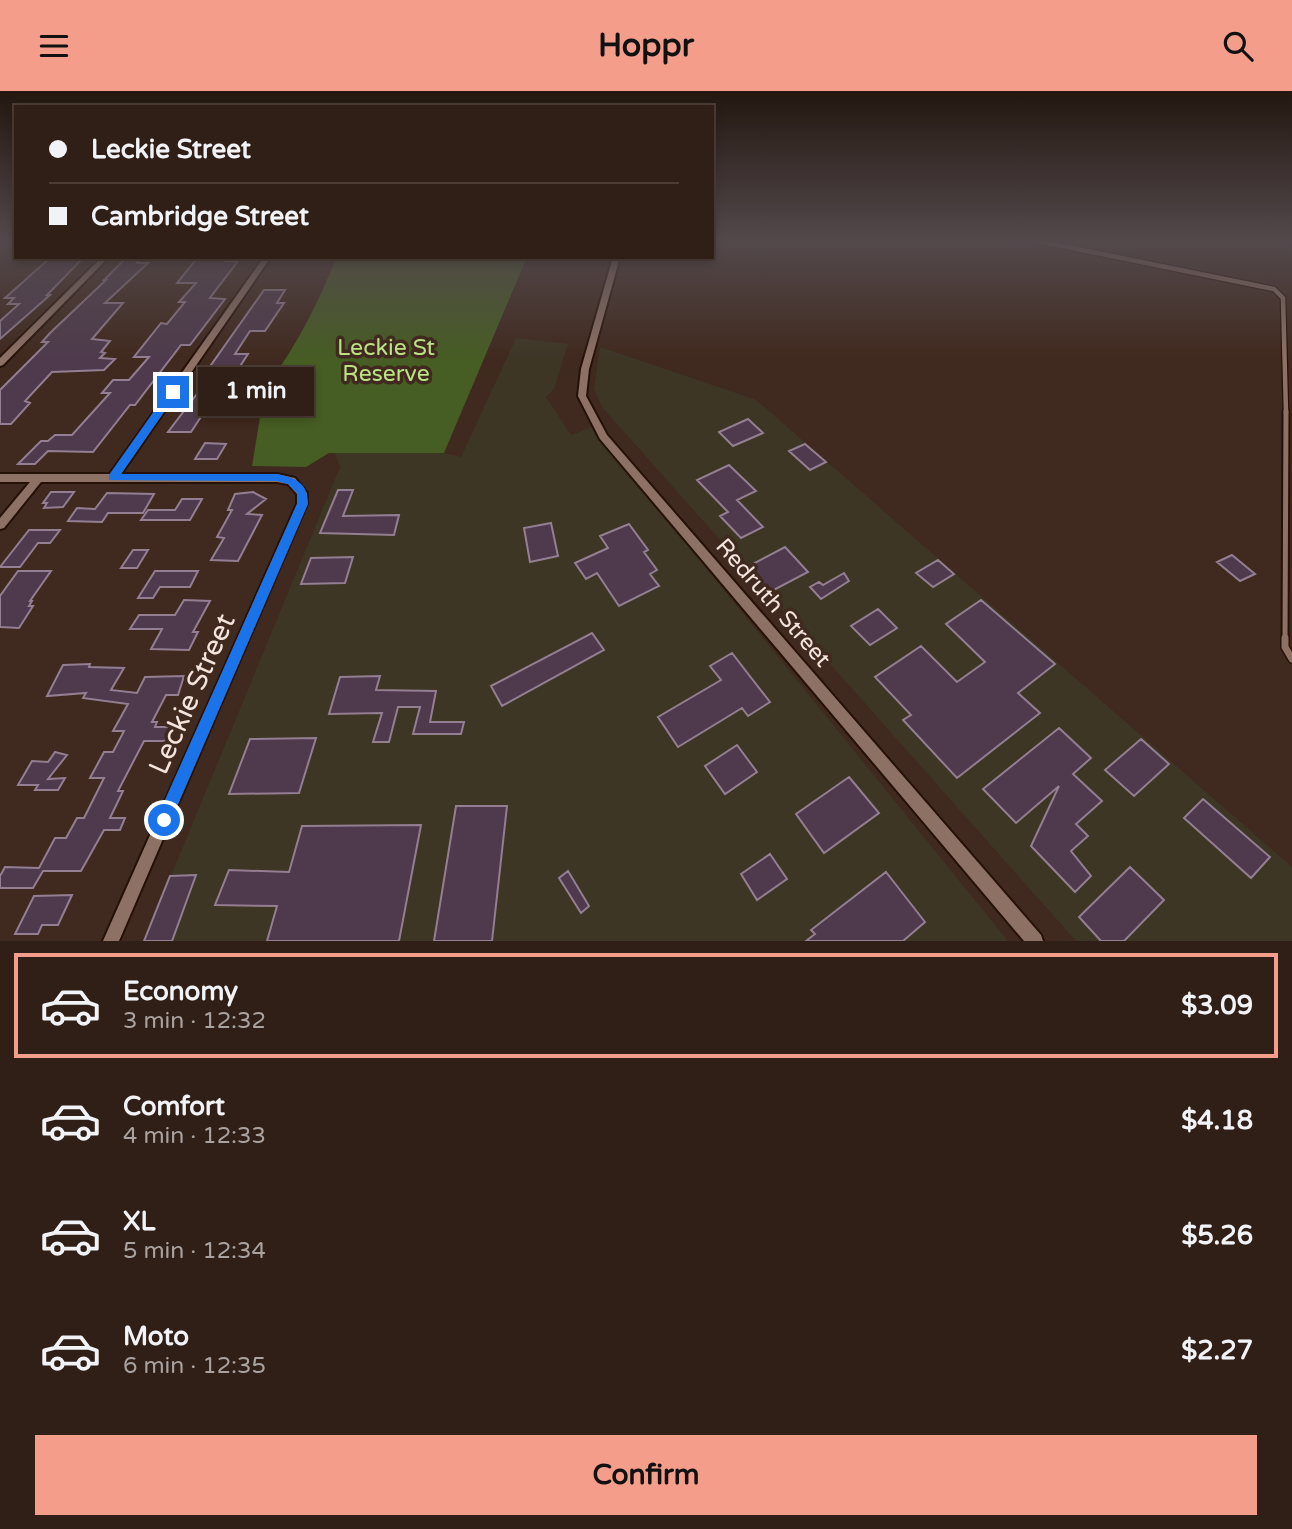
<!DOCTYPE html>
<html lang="en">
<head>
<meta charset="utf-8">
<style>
	body { margin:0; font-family:"Varela Round",sans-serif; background:#3c2c23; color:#f1f3f6; height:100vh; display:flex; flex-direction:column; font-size:26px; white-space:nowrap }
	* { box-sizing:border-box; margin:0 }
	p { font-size:23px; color:#a8a2a1 }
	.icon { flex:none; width:38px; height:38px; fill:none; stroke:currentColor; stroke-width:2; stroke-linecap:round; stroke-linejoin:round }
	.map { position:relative; height:850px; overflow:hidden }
	.drawer { display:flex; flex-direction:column; background:#301f16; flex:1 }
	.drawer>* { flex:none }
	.hud { position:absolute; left:14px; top:14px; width:700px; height:154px; border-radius:0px; box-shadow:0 4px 10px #0003,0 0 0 2px #4b3d35; display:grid; align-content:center; height:154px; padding:0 35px; background:#301f16 }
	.end { position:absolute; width:32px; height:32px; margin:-16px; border:9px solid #1a73e8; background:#fff; box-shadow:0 0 0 4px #fff }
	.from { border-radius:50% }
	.bubble { position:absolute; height:49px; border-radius:0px; background:#301f16; box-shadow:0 4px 10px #0003,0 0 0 2px #4b3d35; font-size:23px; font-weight:700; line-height:49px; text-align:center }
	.hud b { display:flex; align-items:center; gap:24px; height:66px; font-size:26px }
	.hud b+b { border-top:2px solid #4b3d35 }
	.hud i { width:18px; height:18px; background:#f1f3f6 }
	ul { padding:12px 0 0; list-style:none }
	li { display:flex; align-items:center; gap:21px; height:105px; margin:0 14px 10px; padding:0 21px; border:4px solid transparent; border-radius:0px }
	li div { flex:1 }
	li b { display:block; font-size:26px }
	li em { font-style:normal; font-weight:700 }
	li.current { border-color:#f49d8b }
	li>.icon { width:63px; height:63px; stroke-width:1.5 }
	.action { display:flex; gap:14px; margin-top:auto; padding:14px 35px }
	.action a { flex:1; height:80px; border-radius:0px; background:#f49d8b; color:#111; font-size:28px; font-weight:700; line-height:80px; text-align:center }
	header { display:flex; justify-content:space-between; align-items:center; height:91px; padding:0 35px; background:#f49d8b; color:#111; font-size:32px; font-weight:700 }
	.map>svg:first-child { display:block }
	.industrial { fill:#3d3625 }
	.green { fill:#465d23 }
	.building { fill:#4e3a4c; stroke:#937e92; stroke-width:2 }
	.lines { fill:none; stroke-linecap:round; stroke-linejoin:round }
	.lane-far2-casing { stroke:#261107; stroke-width:7 }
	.lane-far1-casing { stroke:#261107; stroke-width:9 }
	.lane-casing { stroke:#261107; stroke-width:10 }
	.street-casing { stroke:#261107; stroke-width:4 }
	.lane-far2 { stroke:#8d7165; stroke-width:4.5 }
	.lane-far1 { stroke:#8d7165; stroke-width:5 }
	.lane { stroke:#8d7165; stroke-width:7 }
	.street { fill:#8d7165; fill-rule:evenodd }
	.route { fill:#1a73e8 }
	.labels { text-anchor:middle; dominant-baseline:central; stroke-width:7; stroke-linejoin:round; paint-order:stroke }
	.park-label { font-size:23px; fill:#bae285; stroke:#40291e }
	.street-label { font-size:23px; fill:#f3e4dd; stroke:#40291e }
	.near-street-label { font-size:28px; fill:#f3e4dd; stroke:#40291e }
</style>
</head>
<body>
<header><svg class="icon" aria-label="menu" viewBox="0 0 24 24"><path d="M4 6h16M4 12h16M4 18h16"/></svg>Hoppr<svg class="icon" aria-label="search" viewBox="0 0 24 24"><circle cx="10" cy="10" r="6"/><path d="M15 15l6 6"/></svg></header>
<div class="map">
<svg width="1292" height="850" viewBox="0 0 1292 850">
	<rect width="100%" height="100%" fill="#40291e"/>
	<path class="industrial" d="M516 247 568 253 554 298 546 306 571 344 592 336 1008 850H144L340 376 335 362H444L461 366Z
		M600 256 754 308 762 314 1292 776V850H1076L602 316 594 298Z"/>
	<path class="green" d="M337 166H527L444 362H329L306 376 252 375 264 302H261C294 261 317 214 337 166Z"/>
	<path class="building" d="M51 166H84L47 204H50L0 248V230L19 213H8L14 207H5Z
		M127 166H142L137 172H148L105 212H123L92 248 110 250 101 261 105 262 100 267 115 268 104 279 52 281 25 310 30 312 11 333H0V299L48 251H42L50 242 106 189H104Z
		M198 166H229L226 170H238L210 207 225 208 190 254H181L135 314H130L93 361 48 360 35 373H18L41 350H48L55 344H72L110 302H102L113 289H129L149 266H134L161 232 167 233 185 211H179L196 192H177Z
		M264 199H285L277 212H284L265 240H250L235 263H248L235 283H241L225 309H212L191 341H168L206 291H199Z
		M248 304 242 321 228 322 234 305Z
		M748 328 763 342 733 355 719 341Z
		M205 352 226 353 217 368H195Z
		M805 353 826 371 810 379 789 360Z
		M729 374 756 400 737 409 763 436 741 447 720 425 728 421 697 389Z
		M338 399H353L343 425 399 424 394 444 320 442Z
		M51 401H74L63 416 44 417 47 412H43Z
		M253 401 266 408 247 423 262 424 238 470 211 469 224 447 217 446 232 419H228L235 403Z
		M107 402 154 403 143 422H108L102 431 68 430 77 417 95 418Z
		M182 408H202L190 429H141L148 419H175Z
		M551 432 558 465 530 471 524 437Z
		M629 433 648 459 644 461 657 479 650 483 659 495 619 515 597 482 586 488 575 472 608 457 600 445Z
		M29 439H60L50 452H38L20 476H0Z
		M785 456 808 481 768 502 745 477Z
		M133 459H148L137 477H121Z
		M1232 464 1255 483 1240 490 1217 471Z
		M353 466 345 492 301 493 311 467Z
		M938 469 954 483 933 496 916 482Z
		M18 480H51L30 510H32L29 515H33L19 537 0 536V505Z
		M155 480H198L190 496H160L153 507H138Z
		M844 482 849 490 821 508 810 496 819 491 823 494Z
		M184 509 210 510 193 541H198L189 559 151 558 162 538H130L139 524H175Z
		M981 509 1055 573 1018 602 1040 622 957 687 903 629 911 624 875 586 921 555 957 591 985 571 946 533Z
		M878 518 897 537 870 554 851 535Z
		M592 542 604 559 502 615 491 595Z
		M732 562 770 611 748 625 742 617 678 656 658 626 721 589 710 575Z
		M90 573 89 576 124 577 111 599 137 602 145 586 184 585 178 604H166L152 631H157L155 636H172L165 650H144L118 700H123L110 727H125L120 739H104L81 780H43L33 797H0V785L5 776 39 777 55 747H66L77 727H84L104 687H90L104 661H113L124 640H113L128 613 83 607 86 602 47 605 63 574Z
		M380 585 376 599 436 600 430 631H464L461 643H413L420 616H398L389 651H373L382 622 329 623 340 586Z
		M1059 637 1091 667 1073 683 1102 710 1076 733 1088 745 1071 760 1091 785 1075 801 1031 755 1059 695 1016 732 983 698Z
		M316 647 299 702 229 703 250 648Z
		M1141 648 1169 673 1134 705 1105 679Z
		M737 654 757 681 725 703 705 675Z
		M55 661 67 664 48 688 65 687 58 699H35L38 694H18L32 670 48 671Z
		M849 686 879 722 824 762 796 723Z
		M1203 708 1270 766 1251 787 1184 727Z
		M456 715H507L492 850H434Z
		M421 734 399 850H267L277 815 215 814 229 779 289 781 302 735Z
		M770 763 787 788 757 809 741 783Z
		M1130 776 1164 809 1124 850H1101L1079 826Z
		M568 780 589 815 581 822 559 787Z
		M886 781 925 831 903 850H806L815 843 811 839Z
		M196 784 172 850H144L170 785Z
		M72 804 58 834H42L38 843H15L34 805Z"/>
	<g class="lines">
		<defs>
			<path id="lane-far2" d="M1038 150 1274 198 1283 207 1286 322"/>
			<path id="lane-far1" d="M1285 549 1286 320"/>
			<path id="lane" d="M1285 547V556L1292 568"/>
			<path id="street" d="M102 166H109L3 274 0 275V267Z
				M264 166H271L121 383H277L295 387 307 402V413L119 850H103L297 413V403L288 393 277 391H41L4 437 0 438V427L30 391H0V383H110Z
				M613 166H620L589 278 586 305 607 344 1041 844 1043 850H1024L600 348 578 305 581 278Z"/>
		</defs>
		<use href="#lane-far2" class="lane-far2-casing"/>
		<use href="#lane-far1" class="lane-far1-casing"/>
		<use href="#lane" class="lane-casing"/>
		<use href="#street" class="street-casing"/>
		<use href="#lane-far2" class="lane-far2"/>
		<use href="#lane-far1" class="lane-far1"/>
		<use href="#lane" class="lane"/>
		<use href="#street" class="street"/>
	</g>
	<linearGradient id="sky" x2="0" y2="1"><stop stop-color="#231710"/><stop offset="0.56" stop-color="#53494c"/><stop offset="1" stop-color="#53494c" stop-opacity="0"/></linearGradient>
	<rect width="1292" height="269" fill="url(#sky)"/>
	<path class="route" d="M173 298 178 301 121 383H277C296 387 308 392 308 413L169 734 164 737 158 734 156 729 297 413V402L288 393 277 390 109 389V384L169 299Z"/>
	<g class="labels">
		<g class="park-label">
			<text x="386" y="257">Leckie St<tspan x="386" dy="26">Reserve</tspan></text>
		</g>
		<g class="street-label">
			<text transform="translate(773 512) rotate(49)">Redruth Street</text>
		</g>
		<g class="near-street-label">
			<text transform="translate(192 603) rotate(-66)">Leckie Street</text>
		</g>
	</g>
</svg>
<i class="end from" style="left:164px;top:729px"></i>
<i class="end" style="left:173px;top:301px"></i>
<div class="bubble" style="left:198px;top:276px;width:116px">1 min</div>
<div class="hud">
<b><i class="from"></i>Leckie Street</b>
<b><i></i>Cambridge Street</b>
</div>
</div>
<section class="drawer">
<ul>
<li class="current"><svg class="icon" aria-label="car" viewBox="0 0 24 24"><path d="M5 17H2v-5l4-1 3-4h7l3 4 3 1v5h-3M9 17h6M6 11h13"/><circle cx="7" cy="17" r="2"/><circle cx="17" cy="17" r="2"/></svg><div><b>Economy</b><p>3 min · 12:32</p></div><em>$3.09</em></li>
<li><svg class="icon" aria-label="car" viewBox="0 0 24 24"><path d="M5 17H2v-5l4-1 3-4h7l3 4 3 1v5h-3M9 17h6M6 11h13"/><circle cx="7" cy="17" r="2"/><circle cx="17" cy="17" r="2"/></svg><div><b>Comfort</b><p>4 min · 12:33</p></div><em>$4.18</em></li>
<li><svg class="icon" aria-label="car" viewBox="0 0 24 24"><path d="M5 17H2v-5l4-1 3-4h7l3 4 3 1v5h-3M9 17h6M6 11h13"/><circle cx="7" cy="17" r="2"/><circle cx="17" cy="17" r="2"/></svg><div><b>XL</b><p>5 min · 12:34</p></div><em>$5.26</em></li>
<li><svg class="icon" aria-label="car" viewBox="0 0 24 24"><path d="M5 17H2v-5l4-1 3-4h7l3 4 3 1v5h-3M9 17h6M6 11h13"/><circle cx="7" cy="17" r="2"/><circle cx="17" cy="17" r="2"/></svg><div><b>Moto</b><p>6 min · 12:35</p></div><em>$2.27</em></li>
</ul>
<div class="action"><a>Confirm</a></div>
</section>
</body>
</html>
